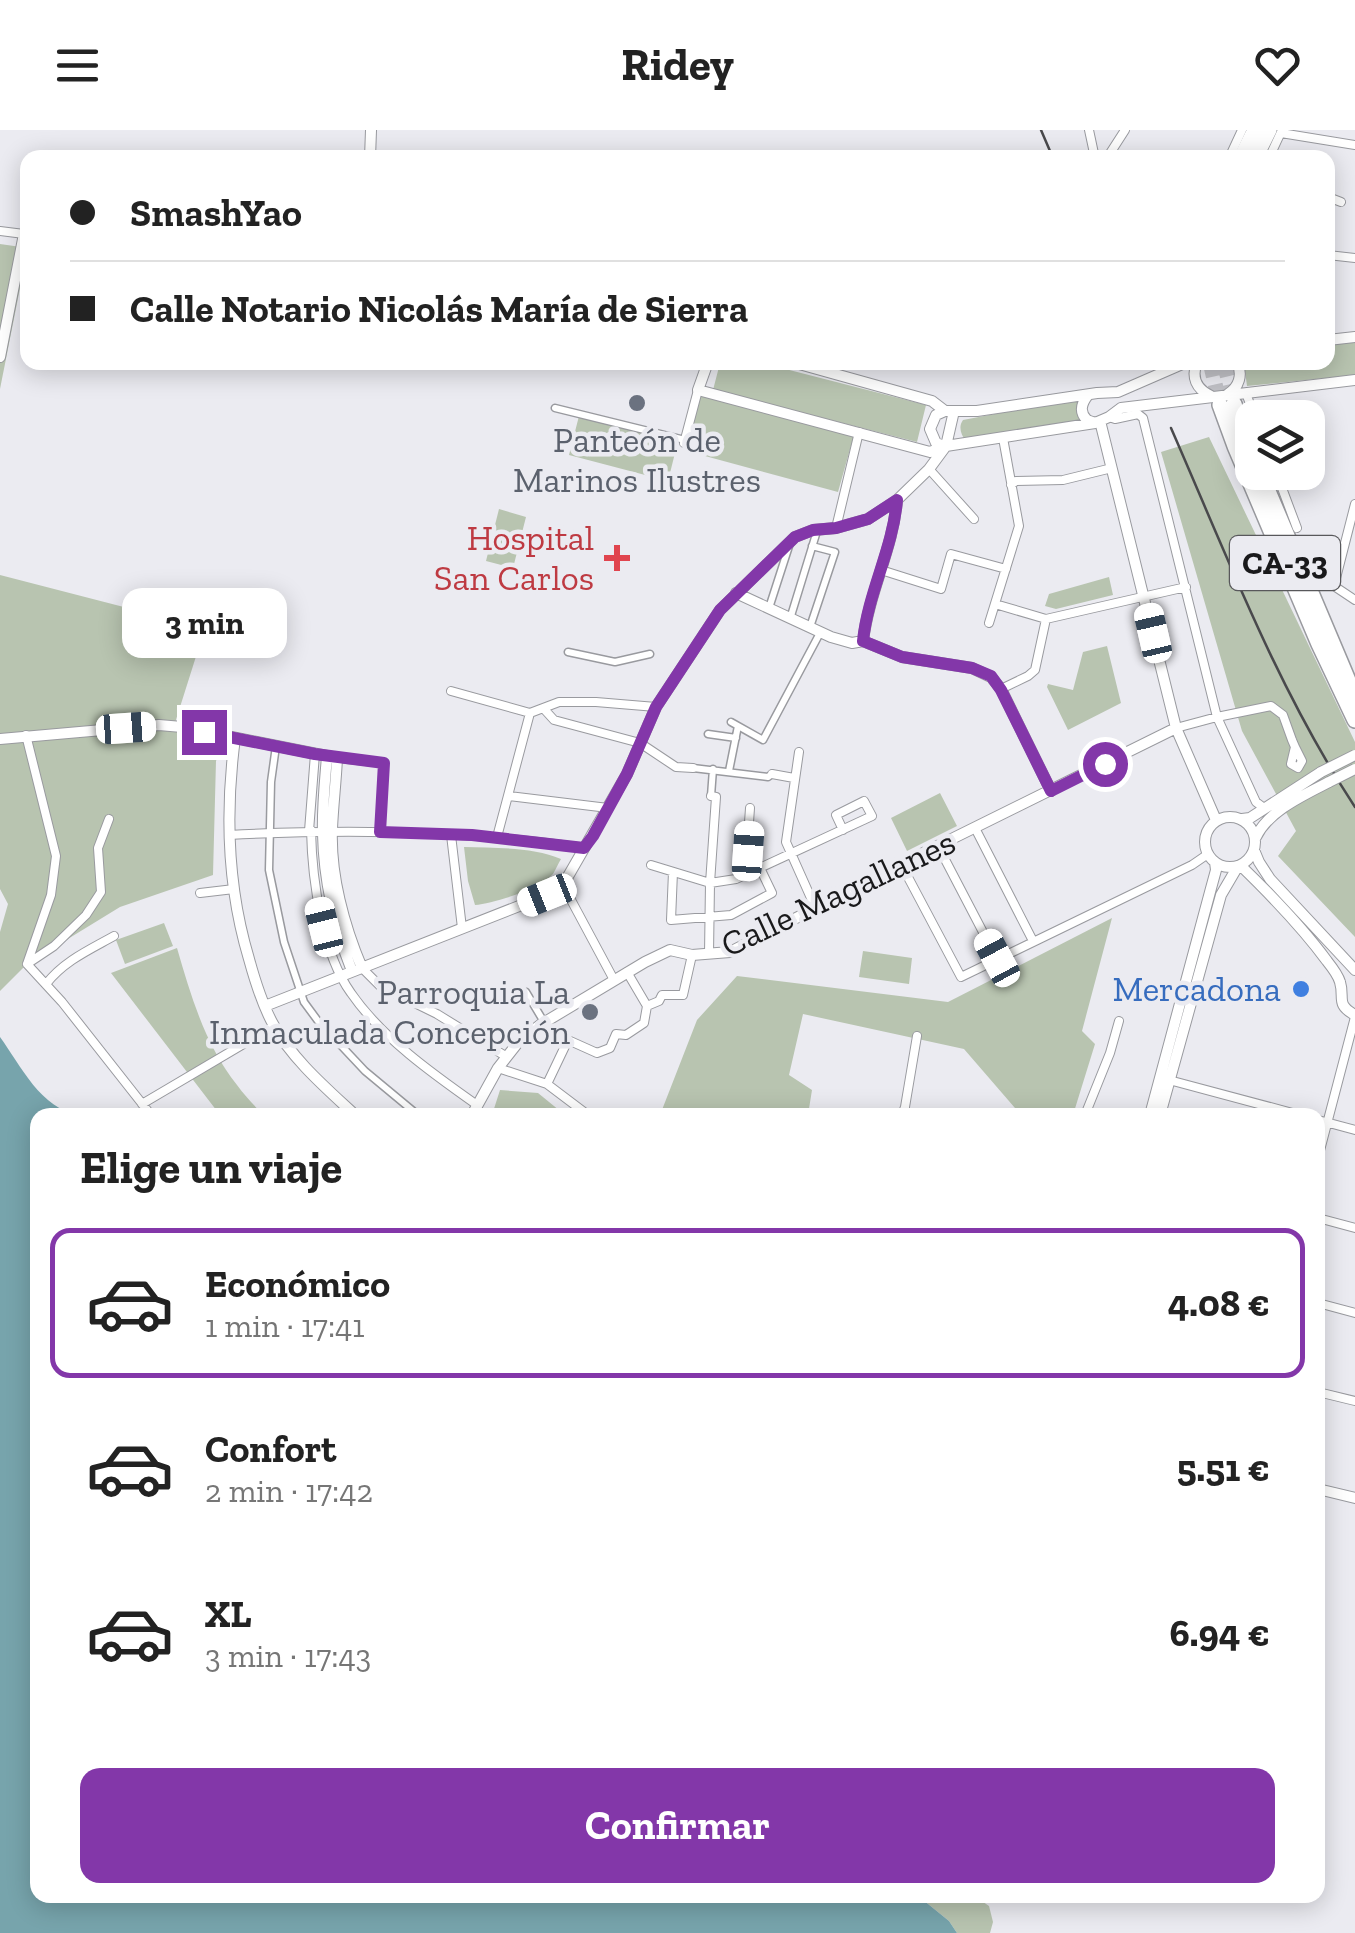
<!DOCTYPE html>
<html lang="es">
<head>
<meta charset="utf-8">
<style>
	body { margin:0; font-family:"Zilla Slab",serif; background:#f6f6f6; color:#222; height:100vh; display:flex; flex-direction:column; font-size:38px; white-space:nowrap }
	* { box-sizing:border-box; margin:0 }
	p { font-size:32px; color:#767676 }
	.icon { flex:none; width:55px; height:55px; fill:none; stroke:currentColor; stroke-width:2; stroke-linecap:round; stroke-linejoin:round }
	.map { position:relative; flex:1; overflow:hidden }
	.sheet { position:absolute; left:30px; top:978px; width:1295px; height:795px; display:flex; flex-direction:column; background:#fff; border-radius:20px; box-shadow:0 5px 25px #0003 }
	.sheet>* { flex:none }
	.hud { position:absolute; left:20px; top:20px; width:1315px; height:220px; border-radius:20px; box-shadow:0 5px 25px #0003; display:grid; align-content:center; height:220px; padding:0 50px; background:#fff }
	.controls { position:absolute; left:1235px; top:270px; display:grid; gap:20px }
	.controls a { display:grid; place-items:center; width:90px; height:90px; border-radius:20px; background:#fff; box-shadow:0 5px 25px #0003; font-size:50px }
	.end { position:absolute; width:45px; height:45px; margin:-22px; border:12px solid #8337a9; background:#fff; box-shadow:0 0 0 5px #fff }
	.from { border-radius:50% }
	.bubble { position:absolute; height:70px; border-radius:20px; background:#fff; box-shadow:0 5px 25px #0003; font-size:32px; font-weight:700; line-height:70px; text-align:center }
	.car { position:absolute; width:30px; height:60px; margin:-30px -15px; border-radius:12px; box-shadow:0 0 8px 2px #0007; background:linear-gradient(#fff 24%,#345 0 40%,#fff 0 76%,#345 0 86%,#fff 0) }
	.hud b { display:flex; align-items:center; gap:35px; height:95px; font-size:38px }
	.hud b+b { border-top:2px solid #e0e0e0 }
	.hud i { width:25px; height:25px; background:#222 }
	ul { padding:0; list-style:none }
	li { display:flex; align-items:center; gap:30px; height:150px; margin:0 20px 15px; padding:0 30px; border:5px solid transparent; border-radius:20px }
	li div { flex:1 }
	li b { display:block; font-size:38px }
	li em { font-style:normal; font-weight:700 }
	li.selected { border-color:#8337a9 }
	li>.icon { width:90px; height:90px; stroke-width:1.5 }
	h2 { padding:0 50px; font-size:45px; line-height:120px }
	.button { display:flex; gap:20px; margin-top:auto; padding:20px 50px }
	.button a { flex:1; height:115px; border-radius:20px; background:#8337a9; color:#fff; font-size:40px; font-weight:700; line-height:115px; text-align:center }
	header { display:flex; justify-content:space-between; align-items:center; height:130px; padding:0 50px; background:#fff; font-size:45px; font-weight:700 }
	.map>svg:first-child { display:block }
	.green { fill:#b8c4b0 }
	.water { fill:#77a4ac }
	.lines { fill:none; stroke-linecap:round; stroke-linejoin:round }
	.motorway-tunnel { stroke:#c1c1c6; stroke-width:15; stroke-dasharray:15 8; stroke-linecap:butt }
	.pedestrian-casing { stroke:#999a9f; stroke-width:9 }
	.minor-casing { stroke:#999a9f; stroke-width:10 }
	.tertiary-casing { stroke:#999a9f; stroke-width:12 }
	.motorway-casing { stroke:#999a9f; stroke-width:18 }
	.pedestrian { stroke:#fff; stroke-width:6 }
	.minor { stroke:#fff; stroke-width:8 }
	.tertiary { stroke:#fff; stroke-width:10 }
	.motorway { stroke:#fff; stroke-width:15 }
	.rail { stroke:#49494c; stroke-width:2.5 }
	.tertiary-bridge-casing { stroke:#999a9f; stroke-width:12; stroke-linecap:butt }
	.tertiary-bridge { stroke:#fff; stroke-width:10 }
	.route { stroke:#8337a9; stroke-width:12 }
	.worship-dot { fill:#6b7280; stroke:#ebebf1; stroke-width:4 }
	.health-dot { fill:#e0444e; stroke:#ebebf1; stroke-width:4 }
	.shop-dot { fill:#3f7fe0; stroke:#ebebf1; stroke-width:4 }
	.labels { text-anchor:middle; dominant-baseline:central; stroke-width:9; stroke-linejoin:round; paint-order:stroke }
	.shield { fill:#ebebf1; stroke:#58585b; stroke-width:2.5 }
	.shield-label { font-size:32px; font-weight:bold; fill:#19191b }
	.worship-label { font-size:35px; fill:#5b616d; stroke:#ebebf1 }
	.health-label { font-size:35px; fill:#be3a42; stroke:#ebebf1; text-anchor:end }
	.street-label { font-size:35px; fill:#19191b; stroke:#ebebf1 }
	.shop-label { font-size:35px; fill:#366cbe; stroke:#ebebf1; text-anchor:end }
</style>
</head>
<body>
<header><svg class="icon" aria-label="menu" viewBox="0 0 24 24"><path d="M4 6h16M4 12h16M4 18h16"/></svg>Ridey<svg class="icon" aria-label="heart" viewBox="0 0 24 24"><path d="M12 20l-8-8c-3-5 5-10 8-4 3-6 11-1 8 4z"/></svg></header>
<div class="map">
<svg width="1355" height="1803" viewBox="0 0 1355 1803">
	<rect width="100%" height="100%" fill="#ebebf1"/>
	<path class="green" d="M0 114 28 118 0 259Z
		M1355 212V245L1247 256 1244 233 1328 232V215Z
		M720 233H762L926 275 917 312 713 260Z
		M700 264 854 305 838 362 705 326 708 316 688 310Z
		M1074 269 1078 271 1080 290 966 311C961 305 958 297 963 290Z
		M579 286 678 311 668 351 569 325Z
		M1209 307 1355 612V807L1278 726 1296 701 1242 601 1161 322Z
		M499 379 526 387 513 438 486 431Z
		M0 445 205 498 174 596 226 606 216 631 213 745 120 777 27 834 0 861V802L8 774 0 759Z
		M1109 447 1113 465 1056 479 1045 476 1049 464Z
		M1107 516 1121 573 1068 600 1047 557 1048 554 1073 560 1083 522Z
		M940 663 957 696 907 721 891 688Z
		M464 717C495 718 533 717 561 729 558 734 556 739 553 744 540 759 495 773 475 775L468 751Z
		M1112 788 1082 901 1095 914 1073 985H1021L964 919 803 884 789 945 812 960 808 985H660L697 890 737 846 948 872Z
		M164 793 173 816 125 834 116 810Z
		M177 818C191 866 205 915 237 955 245 966 254 975 263 985H220L111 843Z
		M863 821 912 828 909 854 859 847Z
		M500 960 538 963 565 985H492Z
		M917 1765H973L989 1776 993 1792 990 1803H957L949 1791Z"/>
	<path class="water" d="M0 907C21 936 41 979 79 985H38V1765H917L949 1791 957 1803H0Z"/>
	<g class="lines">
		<path class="motorway-tunnel" d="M1210 232 1220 275
			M1224 232 1234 274"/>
		<defs>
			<path id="pedestrian" d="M555 278 685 310
				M769 478 790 413
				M790 489 817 401
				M810 497 835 422 812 416
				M568 522 615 532 650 524
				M731 592 763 610 820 503
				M708 604 736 608
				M276 616 271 652 269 740 284 812 304 872 318 891 365 941 418 985
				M693 638 768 647 772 644
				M729 641 738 596
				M711 666 713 639
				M481 865 493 872 511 863 515 869 526 862 544 892"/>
			<path id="minor" d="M1089 0 1095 28
				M1281 3 1355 15
				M1107 28 1125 0
				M1229 28 1242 0
				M1269 28 1282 0
				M1328 67 1341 72
				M0 101 24 104
				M1328 125 1355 128
				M1246 263 1255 288
				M1109 287 1115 289 1138 284 1143 288 1217 587 1256 672 1264 678
				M684 313 698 260
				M929 339 974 389
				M1276 342 1297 398
				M1011 355 1016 351 1063 350 1112 338
				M1355 374 1334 456 1355 470
				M836 398 859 302
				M881 440 941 459 951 424 1006 439
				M995 474 1046 489 1186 457
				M989 493 1019 396 1003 308
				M1001 559 1028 546 1035 540 1046 489
				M451 561 530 583
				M544 579 554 590 640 613 676 637 693 638
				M530 583 559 572H596L656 577
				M1176 598 1217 587 1271 576 1283 585 1292 610 1295 617 1291 634 1298 638 1302 631 1295 617
				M26 605 56 726 51 765 27 834
				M799 622 786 712 815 777
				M337 628 384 633 380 702
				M772 644 794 648
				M509 666 608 678
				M750 678 747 721 757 740
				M975 698 1033 811
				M311 700C312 749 322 823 351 863 382 908 433 944 477 975
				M309 701 315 624
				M229 705C347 699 466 700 584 718
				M451 705 462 798
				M497 707 530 583
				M938 716 997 829
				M901 734 961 847 1192 735 1208 724
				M651 735 710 753 736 749 872 686 864 671 836 685 843 700
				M673 742 671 790 731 785 772 763 760 738
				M563 755 614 850
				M200 763 234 759
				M709 824 710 753 716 667 711 666
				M27 834 62 872 151 985
				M27 834 54 816 86 785 101 762 98 718 109 689
				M362 838 380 856 437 884 507 927
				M627 842 647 876
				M46 854C64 831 89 820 114 806
				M647 876 659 871 662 865H683L692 825
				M498 938 547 954 588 985
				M1169 950 1300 985
				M547 954 568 910 597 923 610 918 616 904 626 905 644 893 647 876
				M142 974 274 896
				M902 985 905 977 917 906
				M1085 985 1110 923 1119 891
				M1318 990 1355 1000
				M1318 1028 1355 887
				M1318 1088 1355 1098
				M1318 1173 1355 1183
				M1318 1262 1355 1271"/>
			<path id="tertiary" d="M370 28 371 0
				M1328 210 1355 207
				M0 227 24 104 28 105
				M708 232 698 260 930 322 946 316 1095 293 1109 287 1121 278 1355 250
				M792 232 932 271 945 281
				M1197 232C1191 247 1196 259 1211 266
				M1228 264C1239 257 1243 245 1237 232
				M1088 265C1081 274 1079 282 1087 290L1095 293
				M1100 291 1176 598 1216 690
				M945 316 936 313 930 299 936 285 945 281H977L1097 263 1118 262 1187 232
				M736 463 831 507 852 513 863 511 902 527 972 538 991 547 1001 559 1051 661
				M863 511C869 462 893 419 897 370
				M235 608C225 683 227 756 249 829 255 851 262 874 273 894 292 929 326 958 355 985
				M0 609 159 595 182 597 337 628C336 651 333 675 332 699 330 744 344 796 362 838
				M327 626C325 652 322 678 323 704 324 751 335 798 352 841
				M1205 712a25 25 0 1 1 50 0a25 25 0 1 1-50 0Z
				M1242 689 1250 688 1321 642
				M1256 707C1268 681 1304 665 1329 652
				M1254 720 1259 732 1270 749 1355 840
				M1240 735C1270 764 1302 797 1327 831 1331 836 1338 845 1340 852 1345 868 1335 874 1355 885
				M265 876 547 765 563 755 627 644 656 577 720 480 795 407 813 400 836 398 868 389 897 370 929 339 946 316 954 281
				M472 985 498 938 520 910 540 895 645 832 670 820 692 825 730 822 901 734 1176 598
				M1150 985 1210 762 1216 740 1215 732
				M1160 985 1221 765 1238 736
				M1318 1359 1355 1368"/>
			<path id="motorway" d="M1241 28 1255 0
				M1255 28 1269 0
				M1234 274 1252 324
				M1220 275 1235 316 1319 514 1355 590
				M1260 342 1355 567"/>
		</defs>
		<use href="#pedestrian" class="pedestrian-casing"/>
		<use href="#minor" class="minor-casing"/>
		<use href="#tertiary" class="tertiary-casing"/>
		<use href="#motorway" class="motorway-casing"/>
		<use href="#pedestrian" class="pedestrian"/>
		<use href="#minor" class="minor"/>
		<use href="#tertiary" class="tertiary"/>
		<use href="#motorway" class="motorway"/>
		<path class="rail" d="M1041 0 1053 28
			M1171 298C1227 426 1278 560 1355 677"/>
		<defs>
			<path id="tertiary-bridge" d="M1321 642 1355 625
				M1329 652 1355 639"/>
		</defs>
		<use href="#tertiary-bridge" class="tertiary-bridge-casing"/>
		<use href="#tertiary-bridge" class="tertiary-bridge"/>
	</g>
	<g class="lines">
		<path class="route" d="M204 602 315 624 384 633 380 702 472 705 584 718 593 706 627 644 656 577 720 480 795 407 813 400 836 398 868 389 897 370C893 419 868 462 863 511L902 527 972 538 991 546 1001 560 1051 661 1105 634"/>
	</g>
	<g class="worship-dot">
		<circle cx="637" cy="273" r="10"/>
		<circle cx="590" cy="882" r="10"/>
	</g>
	<path class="health-dot" d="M612 413h10v10h10v10h-10v10h-10v-10h-10v-10h10z"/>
	<circle class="shop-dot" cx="1301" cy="859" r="10"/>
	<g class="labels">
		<rect class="shield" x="1230" y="406" width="110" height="54" rx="8"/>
		<g class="shield-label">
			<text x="1285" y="433">CA-33</text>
		</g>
		<g class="worship-label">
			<text x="637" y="310">Panteón de<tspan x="637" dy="40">Marinos Ilustres</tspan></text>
			<text x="570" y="862" text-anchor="end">Parroquia La<tspan x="570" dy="40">Inmaculada Concepción</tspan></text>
		</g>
		<g class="health-label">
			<text x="594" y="408">Hospital<tspan x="594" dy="40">San Carlos</tspan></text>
		</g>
		<g class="street-label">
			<text transform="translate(838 763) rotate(-25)">Calle Magallanes</text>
		</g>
		<g class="shop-label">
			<text x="1281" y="859">Mercadona</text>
		</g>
	</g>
</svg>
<div class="controls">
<a><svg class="icon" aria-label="layers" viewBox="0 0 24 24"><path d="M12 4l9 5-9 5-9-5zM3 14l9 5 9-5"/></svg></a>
</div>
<i class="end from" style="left:1105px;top:634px"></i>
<i class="end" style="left:204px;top:602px"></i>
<div class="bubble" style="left:122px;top:458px;width:165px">3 min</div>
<i class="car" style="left:1153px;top:503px;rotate:347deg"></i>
<i class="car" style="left:126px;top:598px;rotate:86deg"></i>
<i class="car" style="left:748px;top:721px;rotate:4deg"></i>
<i class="car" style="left:547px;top:765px;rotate:248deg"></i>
<i class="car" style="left:324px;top:797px;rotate:346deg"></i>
<i class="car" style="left:997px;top:828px;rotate:332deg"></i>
<div class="hud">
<b><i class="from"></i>SmashYao</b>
<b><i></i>Calle Notario Nicolás María de Sierra</b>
</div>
<section class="sheet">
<h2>Elige un viaje</h2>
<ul>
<li class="selected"><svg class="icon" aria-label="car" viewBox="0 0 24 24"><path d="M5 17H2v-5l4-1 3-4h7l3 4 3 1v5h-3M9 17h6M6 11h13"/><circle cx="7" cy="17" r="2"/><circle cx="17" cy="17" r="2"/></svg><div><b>Económico</b><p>1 min · 17:41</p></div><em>4.08 €</em></li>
<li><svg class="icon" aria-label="car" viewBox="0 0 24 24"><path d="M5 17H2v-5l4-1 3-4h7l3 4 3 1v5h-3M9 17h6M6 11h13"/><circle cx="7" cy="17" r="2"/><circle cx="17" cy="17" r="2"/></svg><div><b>Confort</b><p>2 min · 17:42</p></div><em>5.51 €</em></li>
<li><svg class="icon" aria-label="car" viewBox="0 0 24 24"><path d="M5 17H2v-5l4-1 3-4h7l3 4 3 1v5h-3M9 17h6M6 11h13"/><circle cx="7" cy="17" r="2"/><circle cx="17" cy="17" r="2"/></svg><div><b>XL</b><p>3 min · 17:43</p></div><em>6.94 €</em></li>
</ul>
<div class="button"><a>Confirmar</a></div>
</section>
</div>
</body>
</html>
